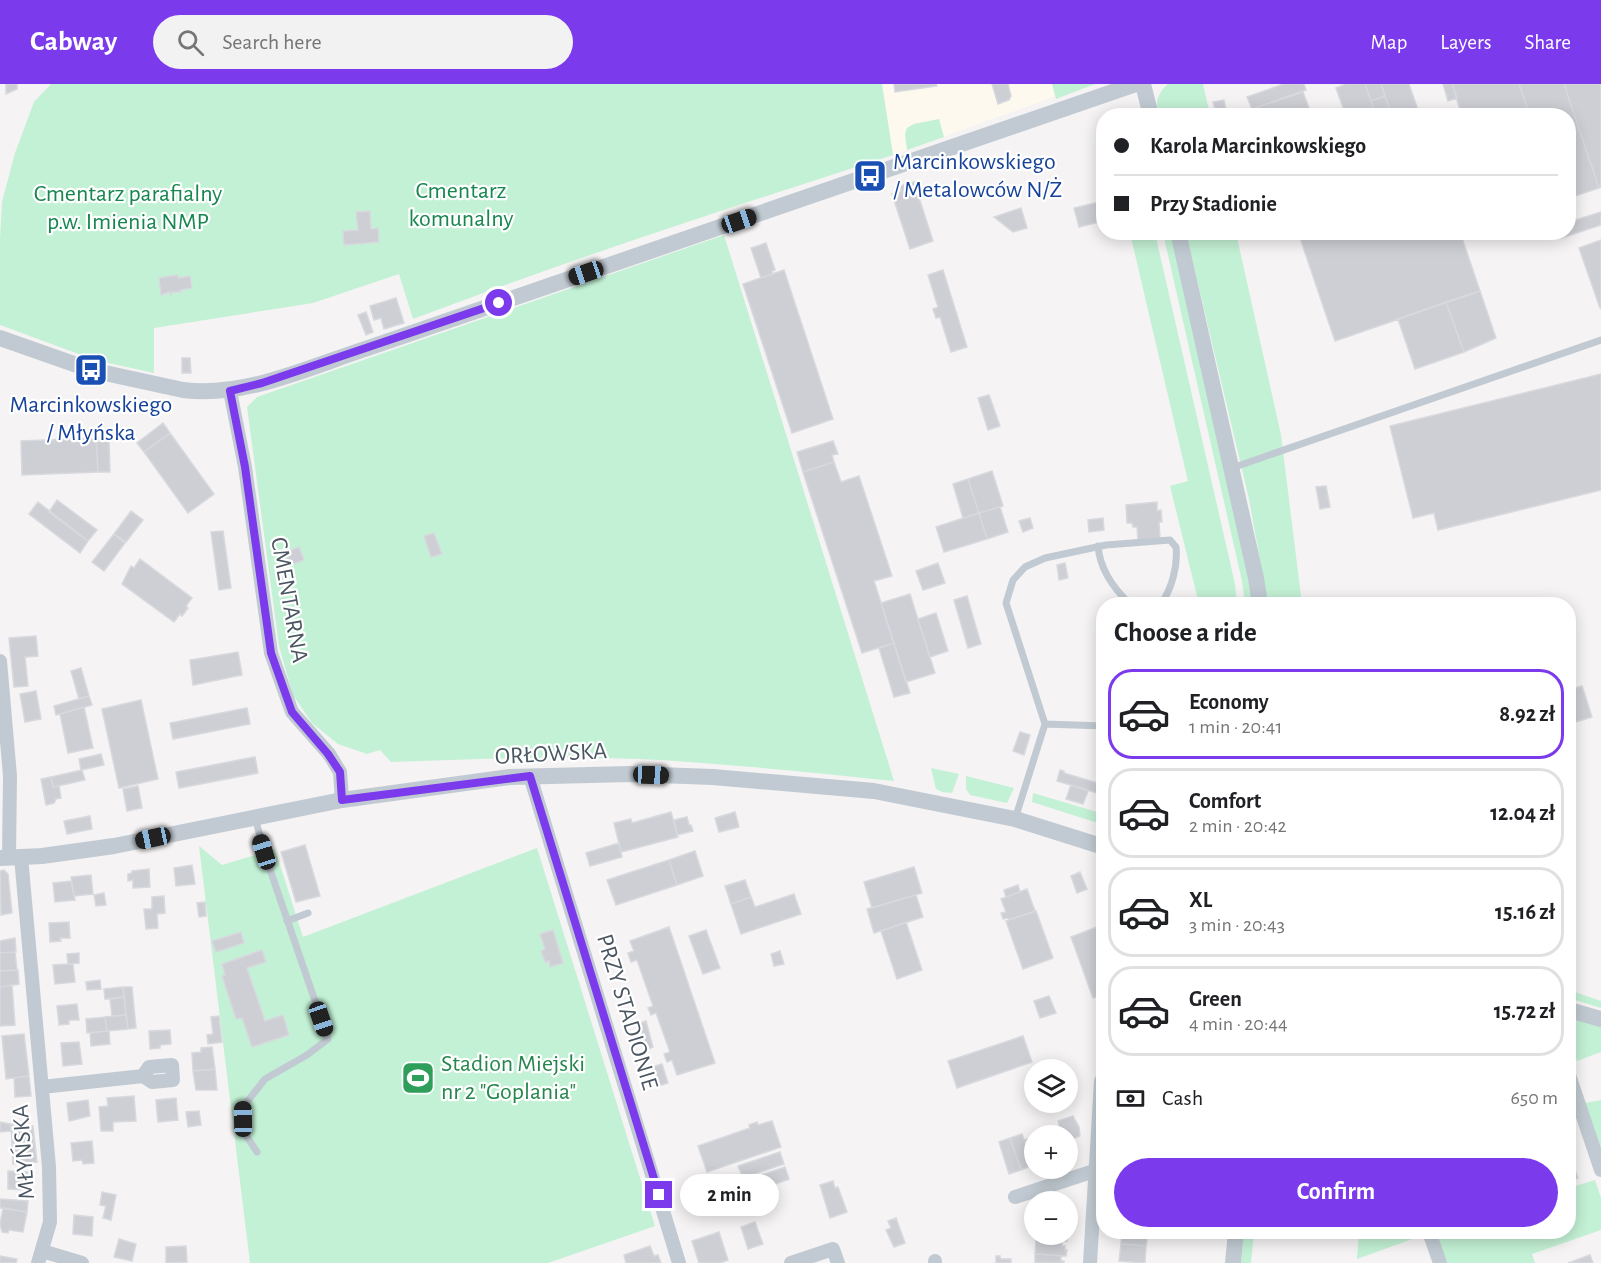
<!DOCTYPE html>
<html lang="en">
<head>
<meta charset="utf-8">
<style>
	body { margin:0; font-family:"Alegreya Sans",sans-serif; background:#f2f2f2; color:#202124; height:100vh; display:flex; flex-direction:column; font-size:22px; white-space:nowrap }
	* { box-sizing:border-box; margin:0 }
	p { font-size:20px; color:#757577 }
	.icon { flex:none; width:33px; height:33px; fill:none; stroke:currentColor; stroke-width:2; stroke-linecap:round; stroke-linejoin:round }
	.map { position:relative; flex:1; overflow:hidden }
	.side { position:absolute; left:1096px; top:513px; width:480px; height:642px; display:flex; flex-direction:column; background:#fff; border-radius:24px; box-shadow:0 3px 15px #0003 }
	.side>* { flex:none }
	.hud { position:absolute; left:1096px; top:24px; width:480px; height:132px; border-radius:24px; box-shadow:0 3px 15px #0003; display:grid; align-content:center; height:132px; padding:0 18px; background:#fff }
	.controls { position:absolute; left:1024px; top:975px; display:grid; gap:12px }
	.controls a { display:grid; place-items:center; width:54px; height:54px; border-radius:50%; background:#fff; box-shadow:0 3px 15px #0003; font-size:30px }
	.end { position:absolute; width:27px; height:27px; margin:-14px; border:8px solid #7c3aed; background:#fff; box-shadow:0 0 0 3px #fff }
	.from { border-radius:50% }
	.bubble { position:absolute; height:42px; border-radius:21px; background:#fff; box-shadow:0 3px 15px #0003; font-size:20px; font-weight:700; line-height:42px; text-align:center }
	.car { position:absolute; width:18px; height:36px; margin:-18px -9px; border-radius:8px; box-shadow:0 0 4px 2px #0007; background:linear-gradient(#222 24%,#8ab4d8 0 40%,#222 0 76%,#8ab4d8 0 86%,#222 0) }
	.hud b { display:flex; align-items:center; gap:21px; height:57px; font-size:22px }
	.hud b+b { border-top:2px solid #e0e0e0 }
	.hud i { width:15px; height:15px; background:#202124 }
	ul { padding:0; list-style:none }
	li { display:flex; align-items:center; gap:18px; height:90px; margin:0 12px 9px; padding:0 6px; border:3px solid #e0e0e0; border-radius:24px }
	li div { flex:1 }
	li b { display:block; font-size:22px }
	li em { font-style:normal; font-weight:700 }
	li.on { border-color:#7c3aed }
	li>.icon { width:54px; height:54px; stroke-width:1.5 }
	h2 { padding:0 18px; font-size:27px; line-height:72px }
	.pay { display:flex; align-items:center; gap:15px; height:66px; padding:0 18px; font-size:22px }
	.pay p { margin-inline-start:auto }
	.button { display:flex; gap:12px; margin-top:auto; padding:12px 18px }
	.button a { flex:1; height:69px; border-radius:36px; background:#7c3aed; color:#fff; font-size:24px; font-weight:700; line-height:69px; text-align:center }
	header { display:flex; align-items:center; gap:36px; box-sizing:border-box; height:84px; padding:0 30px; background:#7c3aed; color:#fff }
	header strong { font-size:28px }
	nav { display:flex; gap:33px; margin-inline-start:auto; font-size:21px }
	.search { width:420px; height:54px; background:#f2f2f2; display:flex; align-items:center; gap:15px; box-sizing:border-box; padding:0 21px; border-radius:33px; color:#757577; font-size:22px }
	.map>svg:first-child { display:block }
	.commercial { fill:#fdf9ef }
	.green { fill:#c3f1d5 }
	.building { fill:#cdcfd5; stroke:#d7d9de; stroke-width:1.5 }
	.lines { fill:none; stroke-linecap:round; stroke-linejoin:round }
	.service { stroke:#c1cad2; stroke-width:7 }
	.minor { stroke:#c1cad2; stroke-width:14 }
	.tertiary { stroke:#c1cad2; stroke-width:16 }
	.route { stroke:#7c3aed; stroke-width:8 }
	.labels { text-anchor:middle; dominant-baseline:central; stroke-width:4.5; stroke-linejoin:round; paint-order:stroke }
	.transit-label { font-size:24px; fill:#164399; stroke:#fff; text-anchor:start }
	.park-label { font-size:24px; fill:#17864f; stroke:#fff }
	.street-label { font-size:24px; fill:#4a5661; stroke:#fff }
	.leisure-label { font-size:24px; fill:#27864d; stroke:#fff; text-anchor:start }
</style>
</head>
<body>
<header>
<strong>Cabway</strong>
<div class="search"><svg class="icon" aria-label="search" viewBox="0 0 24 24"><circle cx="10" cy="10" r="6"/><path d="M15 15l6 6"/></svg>Search here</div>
<nav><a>Map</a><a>Layers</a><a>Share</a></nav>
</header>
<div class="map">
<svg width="1601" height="1179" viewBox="0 0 1601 1179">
	<rect width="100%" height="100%" fill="#f5f3f3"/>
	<path class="commercial" d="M882 0H1052L1056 12 893 71Z"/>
	<path class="green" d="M51 0H882L893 71C732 123 571 175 413 235L399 190 313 219 154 244V289L95 276 0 241V155L2 118 15 69 34 18Z
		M1052 0H1095L1056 15Z
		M1168 0H1203L1210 31H1159C1155 18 1157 10 1168 0Z
		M939 35 944 53 907 66 905 50 907 44 914 40Z
		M1130 149H1155L1235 500 1237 520H1199L1170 402 1188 397Z
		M1163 149H1171L1250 495 1253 520H1245L1242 497Z
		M1186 149H1236L1281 351 1302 520H1268L1249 415Z
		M724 151 894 697C817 689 739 681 661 676 572 671 481 675 391 678L380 666 367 670 338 660 312 639 293 611 279 562 247 323 257 313Z
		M931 684 959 690 952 709 942 708 936 705Z
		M966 692 1014 704 1007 719 970 711 966 705Z
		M1033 709 1104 730V741L1032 718Z
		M199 762 222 781 275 765 303 853 537 764 655 1142 548 1179H250Z
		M1569 906 1601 917V924L1569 914Z
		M1569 932 1601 942V968L1577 977 1569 955Z
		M1601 1016V1064L1585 1019Z
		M1595 1096 1601 1114V1146L1532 1170 1535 1179H1446L1436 1150 1443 1148H1569V1104Z
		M1244 1148H1254L1251 1179H1241Z
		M1359 1148H1413L1415 1154 1357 1175Z"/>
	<path class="building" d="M6 0H17V5L6 10Z
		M894 0H936L937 2 895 8Z
		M992 0H1008L1011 12 1009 16 998 20Z
		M1284 0H1304L1306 6 1252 25 1247 13Z
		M1346 0H1365L1376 32H1346L1336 4Z
		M1365 0H1381L1385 12 1371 17Z
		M1381 0H1409L1420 32H1392Z
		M1443 0H1452L1457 14 1448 17Z
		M1452 0H1519L1530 32H1462Z
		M1519 0H1564L1599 104 1569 114V32H1530Z
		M1564 0H1601V103L1599 104Z
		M1303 8 1312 32H1258L1255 24Z
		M1385 12 1392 32H1376L1371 17Z
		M1224 16 1227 32H1217L1213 18Z
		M914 98 933 157 910 165 892 110 901 107 900 102Z
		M1104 117V137L1079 143 1074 124Z
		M1021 124 1027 144 1013 148 994 133Z
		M370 127 371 145 378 144 379 158 344 161 343 147 358 146 356 128Z
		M1601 128V141L1561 154 1559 148H1569V138Z
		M1298 148H1460L1480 207 1335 257Z
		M1601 156V224H1600L1579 164Z
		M766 159 775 186 772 187 773 190 761 194 751 164Z
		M784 186 833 335 792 349 743 200Z
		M943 186 967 263 951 268 940 233 936 234 933 225 938 223 928 191Z
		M178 191V194L190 192 192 204 180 206 181 208H172L171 211 170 208 161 211 159 194Z
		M1480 207 1496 254 1464 268 1446 218Z
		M396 214 404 239 384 245 381 234 374 236 370 222Z
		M1446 218 1464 268 1415 285 1398 235Z
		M366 228 373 248 366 251 358 231Z
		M182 274H190L191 289H182Z
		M1601 290V406L1438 446 1434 429 1413 434 1390 342Z
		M989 311 1000 342 988 346 978 314Z
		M163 339 170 349 144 368 137 359Z
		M170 349 214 410 188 429 144 368Z
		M96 354 98 388 22 391 21 357Z
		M96 354H109L110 388H98Z
		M833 357 838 370 832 371 834 378 803 388 797 368Z
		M834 378 841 398 859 392 892 492 874 497 894 559 862 569 803 388Z
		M992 387 1003 422 979 429 968 395Z
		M968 395 979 429 963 434 953 400Z
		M1326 402 1330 423 1320 425 1316 403Z
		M57 416 97 446 88 457 49 428Z
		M38 418 88 457 80 469 29 430Z
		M1157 418V427L1161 426 1162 438H1159L1160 454 1138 456 1137 443H1133L1132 439H1127L1126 421Z
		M1000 423 1008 448 987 455 979 429Z
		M131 427 143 436 126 458 114 450Z
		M979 429 987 455 944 468 936 443Z
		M1030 434 1033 444 1023 448 1019 437Z
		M1103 434 1104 446 1089 448 1088 436Z
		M223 447 231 504 219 506 211 448Z
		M434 449 442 470 431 473 424 452Z
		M114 450 125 459 104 487 92 478Z
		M299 463 304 476 285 483 280 470Z
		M140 475 192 514 186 522 188 524 182 532 180 530 174 538 122 500 131 482 134 484Z
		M938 479 945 499 923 506 916 487Z
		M1065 479 1068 494 1059 496 1057 481Z
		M910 510 935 589 906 598 881 519Z
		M967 512 981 560 968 564 954 516Z
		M936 529 948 567 930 573 918 535Z
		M36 552 38 572 25 573 28 602 14 603 9 554Z
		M894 559 910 609 894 613 879 564Z
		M238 568 242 591 193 601 190 576Z
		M81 584 89 612 79 615 71 587Z
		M1582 602 1592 633 1569 640V606Z
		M36 607 41 635 25 638 20 610Z
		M89 612 92 621 56 631 54 622Z
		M141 616 158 695 119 704 102 625Z
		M84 623 93 664 68 669 60 630Z
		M247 624 250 640 173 655 170 639Z
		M1020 648 1030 651 1024 671 1013 667Z
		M101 670 104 681 81 686 79 675Z
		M255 673 258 689 179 704 176 688Z
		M82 686 85 696 53 703 51 693Z
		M1060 686 1064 687V689L1104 701V711L1057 697Z
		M51 693 53 703 59 702 61 714 56 715 54 719 46 721 41 695Z
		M1071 701 1088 707 1083 720 1066 715Z
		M138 702 142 724 127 727 123 705Z
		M671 728 678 753 621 768 614 739 631 735 632 739Z
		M735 728 739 743 719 748 715 734Z
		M90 732 92 745 67 750 64 737Z
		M687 733 689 741H691L693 747 677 751 674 736Z
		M619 759 622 773 590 782 586 769Z
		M305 761 320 812 296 818 281 768Z
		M695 767 703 792 677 801 669 776Z
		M669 776 677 801 616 821 607 796Z
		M192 781 195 800 176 802 174 784Z
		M914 783 922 809 872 824 864 798Z
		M149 785 150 803 133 804V796L128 797V790L132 789V787Z
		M4 786 8 790 12 829 1 831 0 787Z
		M1080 788 1087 805 1077 809 1071 792Z
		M91 791 93 810 74 812 71 793Z
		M745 796 751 813 731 820 725 802Z
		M71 797 75 816 55 818 53 799Z
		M1018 801 1020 808 1006 813 1004 806Z
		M1027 805 1035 827 1009 836 1008 834 1003 835 1001 829 1006 828 1001 815Z
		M104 809 106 821 96 822 94 811Z
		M794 810 801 830 741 850 731 820 751 813 755 823Z
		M916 811 923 833 874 849 867 825Z
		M164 812 165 829 157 830 158 844 146 845 144 825H152V813Z
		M205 818 206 832 199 833 197 819Z
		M1036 827 1053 874 1023 885 1006 837Z
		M69 838 70 854H60L61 857 50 858 49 839Z
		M906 838 922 886 897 895 881 847Z
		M669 843 715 979 677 991 672 976 667 978 664 970 670 968 656 929 651 931 648 924 653 922 637 876 631 878 628 869 634 867 630 857Z
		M1097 843 1104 864V910L1093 914 1071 853Z
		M553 846 563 879 550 883 549 877 545 878 541 867 545 865 540 850Z
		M706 846 720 884 703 890 689 852Z
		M241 848 244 859 216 868 212 857Z
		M15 854 16 868 0 869V857Z
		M262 866 266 878 247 884 265 937 283 931 289 951 252 963 242 934 236 935 222 892 225 891 222 880Z
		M780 867 784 880 774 882 771 870Z
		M15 868 17 886 0 887V869Z
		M79 869V879L68 880 67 870Z
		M68 880H73L75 898 55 900 53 881Z
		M18 886 19 900 0 903V887Z
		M100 896 101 905 87 906 86 898Z
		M12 901 15 941 0 942V903Z
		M123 903H132L136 944 128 945Z
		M123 903 124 913 105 915 104 905Z
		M1049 912 1056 929 1040 934 1034 917Z
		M124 913 126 931 112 932 110 915Z
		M77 920 79 936H69V940L59 941 57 922Z
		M126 931 128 945 107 947 105 933Z
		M219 932 222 958 208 960 207 951 213 950 211 933Z
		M105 933 107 947 87 949 86 935Z
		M646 937 653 963 645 966 637 940Z
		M170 946 171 960 160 961V964L150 965 149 947Z
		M107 947H109L110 960 91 962 90 949Z
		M24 950 29 992 6 995 2 952Z
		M1023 952 1032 978 957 1004 948 977Z
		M79 958 82 980 63 982 61 959Z
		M212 963 215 985 193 987 192 969 201 968V964Z
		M662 980 668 999 658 1002 652 983Z
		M215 985 217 1006H196L193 987Z
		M29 992 31 1012 15 1013 14 994Z
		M134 1012 136 1037 113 1038V1047H101L99 1023 108 1022 107 1014Z
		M176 1014 178 1036 158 1038 156 1016Z
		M88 1016 90 1032 69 1037 67 1019Z
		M199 1027 201 1041 188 1043 186 1028Z
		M1073 1032 1079 1043 1080 1052 1072 1055 1073 1058 1068 1060V1052H1062L1058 1037Z
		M772 1037 781 1063 707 1088 698 1062 750 1044 749 1041 757 1038 758 1041Z
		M0 1038 10 1040 11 1047 0 1048Z
		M11 1040 33 1042 37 1078 13 1080Z
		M1022 1050 1033 1081 1021 1086 1010 1054Z
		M1035 1053V1080L1033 1081 1024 1056Z
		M1010 1054 1021 1086 1009 1090 999 1058Z
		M92 1057 94 1079 83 1080 82 1076 73 1077 71 1059Z
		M780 1068 784 1080 743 1094 738 1082Z
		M1569 1070 1578 1094 1569 1097Z
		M785 1083 789 1095 748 1110 743 1097Z
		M8 1087 28 1088V1106L8 1105Z
		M833 1097 835 1104 838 1103 847 1128 830 1134 820 1101Z
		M102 1108 116 1111 111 1136 103 1134 106 1122 100 1121Z
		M0 1115 28 1117 27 1128 0 1124Z
		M3 1124 27 1128 23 1148 9 1146 8 1149 2 1148 0 1140Z
		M74 1131 93 1133 92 1152 73 1150Z
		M896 1134 905 1159 894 1163 886 1146 891 1144 888 1137Z
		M755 1138 763 1160 748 1165 741 1143Z
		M719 1148 728 1176 720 1179H699L692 1157Z
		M1122 1148 1148 1149 1146 1162 1121 1160Z
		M1036 1150H1068L1067 1157 1036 1155Z
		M119 1155 136 1160 132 1177 114 1173Z
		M1036 1155 1062 1157V1162H1065V1166H1067L1066 1172 1035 1170Z
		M1121 1160 1146 1162 1145 1179 1119 1177Z
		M186 1162 187 1178 166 1179V1163Z
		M650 1162 654 1172 658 1171 661 1179H626L624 1171Z
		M1035 1170 1061 1172V1177H1064V1179H1035Z
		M1590 1171 1593 1179H1568Z
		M0 1172 17 1175 16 1179H0Z
		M996 1172H1000V1175H1011V1179H996Z"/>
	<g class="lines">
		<path class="service" d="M1232 384 1601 256
			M1098 462C1100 486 1113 504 1130 520
			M1045 640 1104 642
			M255 733 264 768 328 955 307 971 265 995 243 1023V1047L257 1068
			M1015 735 1045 640 1006 519 1013 496 1025 483 1045 474 1106 461 1170 456 1176 463C1178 482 1172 504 1161 520
			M287 837 308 829"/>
		<path class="minor" d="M230 307 245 383 271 569 292 628 329 670 340 688 342 716
			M0 577 10 692 9 773
			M530 692 679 1179
			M21 773 49 1083 50 1138 38 1179
			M1569 991 1601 1086
			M42 1003 143 992 152 998 173 996 172 981 149 983 143 992
			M1015 1113 1097 1086
			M1429 1148 1440 1179
			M42 1167 82 1179
			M791 1179 833 1165 838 1179
			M935 1179V1177
			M1090 1179 1101 997"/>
		<path class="tertiary" d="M1143 0 1151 32
			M1178 148 1256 494 1260 520
			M0 254 91 286 183 306C245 314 309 283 368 264L1136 0
			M0 774 42 772 114 762 342 716 510 693 630 690 713 693 874 707 1015 735 1104 763
			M1569 926 1601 935
			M1233 1179 1236 1148"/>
	</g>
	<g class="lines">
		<path class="route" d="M499 219 262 299 230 307 245 383 271 569 292 628 328 670 340 688 342 716 530 692 659 1111"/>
	</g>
	<defs>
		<symbol id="bus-square" viewBox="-11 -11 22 22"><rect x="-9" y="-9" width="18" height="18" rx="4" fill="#1a4fb4" stroke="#fff"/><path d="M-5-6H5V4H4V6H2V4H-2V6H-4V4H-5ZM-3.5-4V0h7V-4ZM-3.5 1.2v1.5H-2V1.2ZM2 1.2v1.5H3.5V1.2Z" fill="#fff"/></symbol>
		<symbol id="stadium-square" viewBox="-11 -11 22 22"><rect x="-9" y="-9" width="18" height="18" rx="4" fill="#2e9e5b" stroke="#fff"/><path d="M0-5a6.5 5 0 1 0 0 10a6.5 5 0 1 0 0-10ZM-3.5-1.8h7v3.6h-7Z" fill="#fff"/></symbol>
	</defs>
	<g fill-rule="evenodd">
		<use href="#bus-square" x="851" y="73" width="38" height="38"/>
		<use href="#bus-square" x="72" y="267" width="38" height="38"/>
		<use href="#stadium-square" x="399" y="975" width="38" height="38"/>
	</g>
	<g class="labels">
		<g class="transit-label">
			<text x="893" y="78">Marcinkowskiego<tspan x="893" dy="28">/ Metalowców N/Ż</tspan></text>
			<text x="91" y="321" text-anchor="middle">Marcinkowskiego<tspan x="91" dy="28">/ Młyńska</tspan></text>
		</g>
		<g class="park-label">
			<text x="461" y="107">Cmentarz<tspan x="461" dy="28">komunalny</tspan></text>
			<text x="128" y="110">Cmentarz parafialny<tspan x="128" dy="28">p.w. Imienia NMP</tspan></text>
		</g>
		<g class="street-label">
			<text transform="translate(289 516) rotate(80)">CMENTARNA</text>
			<text transform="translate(551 670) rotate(-3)">ORŁOWSKA</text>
			<text transform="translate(627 928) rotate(73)">PRZY STADIONIE</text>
			<text transform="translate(24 1068) rotate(-94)">MŁYŃSKA</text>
		</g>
		<g class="leisure-label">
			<text x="441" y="980">Stadion Miejski<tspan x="441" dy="28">nr 2 "Goplania"</tspan></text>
		</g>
	</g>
</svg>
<div class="controls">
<a><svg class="icon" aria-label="layers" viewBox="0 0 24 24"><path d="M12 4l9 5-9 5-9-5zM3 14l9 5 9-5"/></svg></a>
<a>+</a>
<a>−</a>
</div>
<i class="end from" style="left:499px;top:219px"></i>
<i class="end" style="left:659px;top:1111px"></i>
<div class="bubble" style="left:680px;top:1090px;width:99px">2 min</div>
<i class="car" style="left:739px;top:137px;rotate:71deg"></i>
<i class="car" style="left:586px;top:189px;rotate:251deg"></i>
<i class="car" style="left:651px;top:691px;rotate:92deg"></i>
<i class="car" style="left:153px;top:754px;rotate:258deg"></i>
<i class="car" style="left:264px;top:768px;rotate:343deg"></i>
<i class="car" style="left:321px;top:935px;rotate:161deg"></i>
<i class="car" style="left:243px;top:1035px;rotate:359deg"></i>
<div class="hud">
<b><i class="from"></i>Karola Marcinkowskiego</b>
<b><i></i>Przy Stadionie</b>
</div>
<section class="side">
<h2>Choose a ride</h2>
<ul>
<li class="on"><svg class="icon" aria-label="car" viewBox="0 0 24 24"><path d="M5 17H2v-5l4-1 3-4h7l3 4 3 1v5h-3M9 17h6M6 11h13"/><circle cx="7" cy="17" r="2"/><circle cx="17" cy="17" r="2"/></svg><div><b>Economy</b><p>1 min · 20:41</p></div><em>8.92 zł</em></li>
<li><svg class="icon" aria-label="car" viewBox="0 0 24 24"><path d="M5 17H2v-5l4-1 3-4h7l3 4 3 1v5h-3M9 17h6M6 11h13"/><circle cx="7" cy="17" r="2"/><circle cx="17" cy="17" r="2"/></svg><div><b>Comfort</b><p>2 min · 20:42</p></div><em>12.04 zł</em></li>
<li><svg class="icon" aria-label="car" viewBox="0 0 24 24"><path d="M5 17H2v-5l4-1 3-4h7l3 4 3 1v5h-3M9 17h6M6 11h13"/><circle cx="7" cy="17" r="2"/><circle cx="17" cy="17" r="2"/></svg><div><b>XL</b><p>3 min · 20:43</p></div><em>15.16 zł</em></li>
<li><svg class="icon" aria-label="car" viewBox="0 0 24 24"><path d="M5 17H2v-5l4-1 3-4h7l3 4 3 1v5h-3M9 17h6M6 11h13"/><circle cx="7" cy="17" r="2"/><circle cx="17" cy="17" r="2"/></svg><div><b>Green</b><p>4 min · 20:44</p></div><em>15.72 zł</em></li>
</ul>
<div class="pay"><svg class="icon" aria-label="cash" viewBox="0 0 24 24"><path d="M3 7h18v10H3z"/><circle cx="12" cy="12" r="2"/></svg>Cash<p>650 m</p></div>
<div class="button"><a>Confirm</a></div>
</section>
</div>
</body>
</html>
